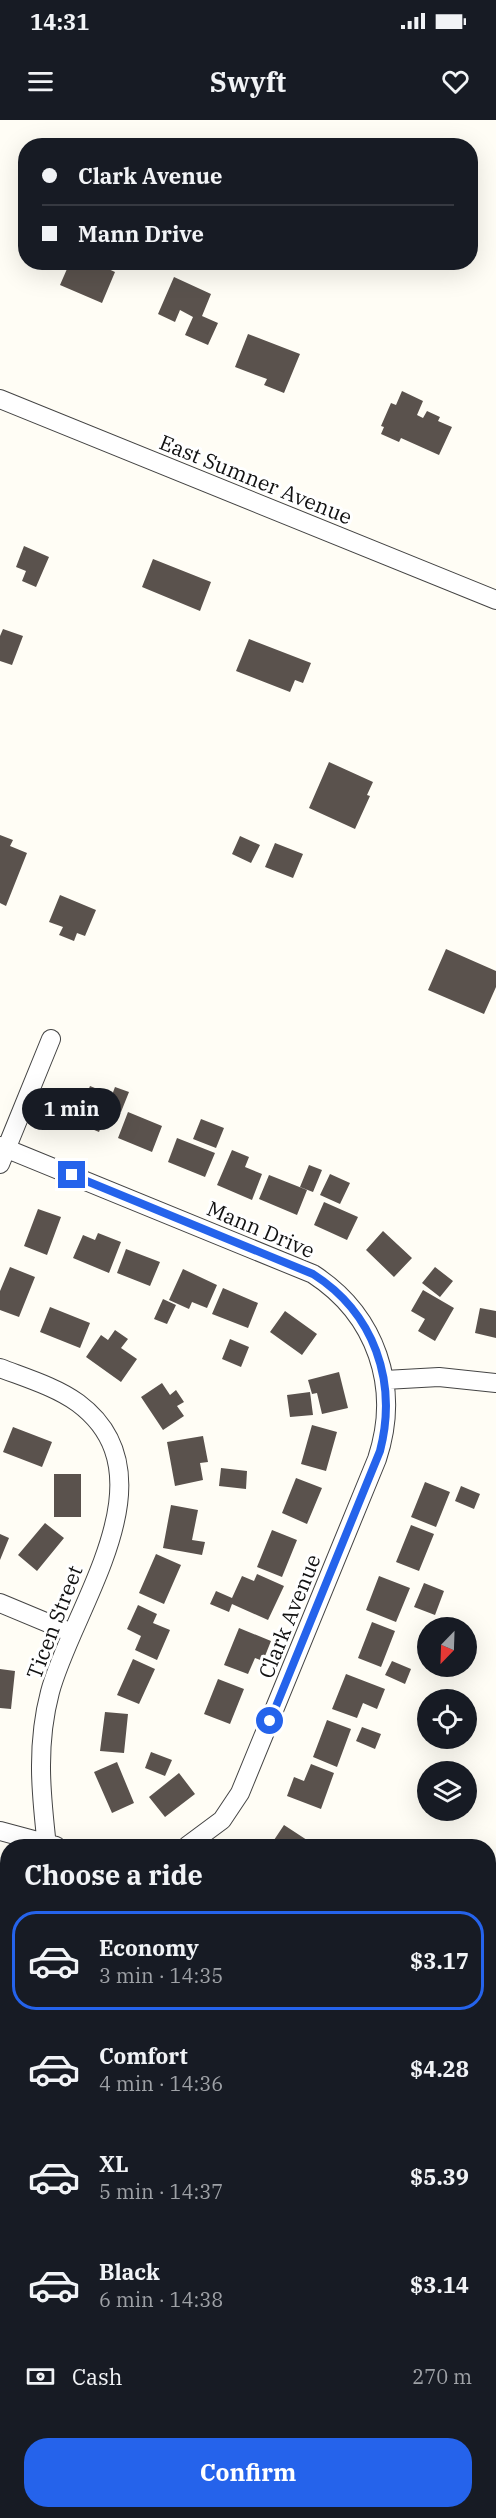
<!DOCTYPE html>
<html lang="en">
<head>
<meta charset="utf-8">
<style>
	body { margin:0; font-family:"IBM Plex Serif",serif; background:#242831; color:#f1f3f6; height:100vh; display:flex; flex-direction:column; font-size:22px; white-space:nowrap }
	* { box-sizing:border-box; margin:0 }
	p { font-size:20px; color:#9ea1a6 }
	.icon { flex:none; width:33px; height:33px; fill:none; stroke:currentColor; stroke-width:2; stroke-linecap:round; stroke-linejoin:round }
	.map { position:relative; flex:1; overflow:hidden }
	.sheet { position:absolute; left:0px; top:1719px; width:496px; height:680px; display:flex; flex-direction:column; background:#171b24; border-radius:24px 24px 0 0; box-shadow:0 6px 24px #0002 }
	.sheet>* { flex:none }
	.banner { position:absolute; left:18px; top:18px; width:460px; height:132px; border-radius:24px; box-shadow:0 6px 24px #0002; display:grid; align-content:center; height:132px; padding:0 24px; background:#171b24 }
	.needle { width:39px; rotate:203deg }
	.controls { position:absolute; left:417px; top:1497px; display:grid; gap:12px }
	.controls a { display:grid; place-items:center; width:60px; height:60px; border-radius:50%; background:#171b24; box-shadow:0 6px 24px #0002; font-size:30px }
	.end { position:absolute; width:27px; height:27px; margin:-14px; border:8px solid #2563eb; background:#fff; box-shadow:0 0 0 3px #fff }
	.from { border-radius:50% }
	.bubble { position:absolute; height:42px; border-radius:21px; background:#171b24; box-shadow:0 6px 24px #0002; font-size:20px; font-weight:700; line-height:42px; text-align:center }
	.banner b { display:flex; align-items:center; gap:21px; height:57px; font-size:22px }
	.banner b+b { border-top:2px solid #363941 }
	.banner i { width:15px; height:15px; background:#f1f3f6 }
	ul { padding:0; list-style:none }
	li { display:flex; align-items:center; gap:18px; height:99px; margin:0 12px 9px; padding:0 12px; border:3px solid transparent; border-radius:24px }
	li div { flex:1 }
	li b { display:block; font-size:22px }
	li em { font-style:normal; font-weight:700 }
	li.on { border-color:#2563eb }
	li>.icon { width:54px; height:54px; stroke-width:1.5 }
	h2 { padding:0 24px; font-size:27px; line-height:72px }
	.pay { display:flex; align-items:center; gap:15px; height:66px; padding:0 24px; font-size:22px }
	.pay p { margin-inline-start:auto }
	.cta { display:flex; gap:12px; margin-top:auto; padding:12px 24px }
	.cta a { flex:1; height:69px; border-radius:24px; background:#2563eb; color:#fff; font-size:24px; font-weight:700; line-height:69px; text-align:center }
	.status { display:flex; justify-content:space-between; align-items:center; height:42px; padding:0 30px; background:#171b24; direction:ltr }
	.status svg { height:16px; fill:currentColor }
	header { display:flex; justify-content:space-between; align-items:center; height:78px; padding:0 24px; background:#171b24; font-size:27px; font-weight:700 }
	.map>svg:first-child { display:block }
	.building { fill:#5a524d }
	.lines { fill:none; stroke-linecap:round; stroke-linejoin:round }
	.street-casing { stroke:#444; stroke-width:20 }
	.secondary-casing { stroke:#333; stroke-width:26 }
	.street { stroke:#fff; stroke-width:18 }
	.secondary { stroke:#fff6b0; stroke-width:24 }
	.route { stroke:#2563eb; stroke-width:8 }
	.labels { text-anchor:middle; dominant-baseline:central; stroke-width:6; stroke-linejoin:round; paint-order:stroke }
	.street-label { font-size:21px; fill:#111; stroke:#fff }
</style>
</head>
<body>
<div class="status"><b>14:31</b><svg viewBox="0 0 49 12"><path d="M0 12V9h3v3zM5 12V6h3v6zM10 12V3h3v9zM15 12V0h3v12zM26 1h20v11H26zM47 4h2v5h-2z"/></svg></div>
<header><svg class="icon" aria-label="menu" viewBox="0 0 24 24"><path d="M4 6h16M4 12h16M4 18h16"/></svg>Swyft<svg class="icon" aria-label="heart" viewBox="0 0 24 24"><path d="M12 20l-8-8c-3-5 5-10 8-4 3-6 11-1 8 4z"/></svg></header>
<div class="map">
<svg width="496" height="2398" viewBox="0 0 496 2398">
	<rect width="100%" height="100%" fill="#fffdf5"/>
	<path class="building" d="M70 142H93L115 152 102 183 60 165Z
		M174 157 211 174 202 196 218 203 208 225 185 215 193 197 180 190 175 202 158 194Z
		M248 214 300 234 284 273 264 265 267 259 235 247Z
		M402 271 423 281 417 295 423 298 427 291 440 297 438 301 452 307 439 335 401 318 399 322 381 314 384 307 381 306 391 283 396 285Z
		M24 426 49 437 36 467 22 461 26 451 16 447Z
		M153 439 211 462 200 491 142 467Z
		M3 509 23 516 12 545 0 541V516Z
		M249 519 311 543 303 563 295 560 290 572 236 551Z
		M329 642 373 662 367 675 370 676 355 709 309 688Z
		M0 715 13 720 10 726 27 733 6 786 0 783Z
		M240 716 260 725 251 743 232 734Z
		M275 723 303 734 293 758 265 747Z
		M60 775 96 790 85 816 77 813 74 821 59 815 63 807 49 802Z
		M446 829 496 851V867L484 894 428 870Z
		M90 966 112 975 115 967 129 972 121 992 109 987 99 1012 75 1002Z
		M128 992 162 1006 152 1032 118 1018Z
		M201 999 224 1008 216 1028 193 1019Z
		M177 1018 215 1033 205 1057 168 1042Z
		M232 1030 249 1037 245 1047 262 1054 252 1080 217 1065Z
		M309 1045 322 1050 313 1072 300 1067Z
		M330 1054 350 1063 340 1084 320 1075Z
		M269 1055 307 1070 297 1095 259 1079Z
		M324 1082 358 1097 347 1120 314 1105Z
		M38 1089 61 1097 47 1135 24 1126Z
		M383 1111 412 1138 394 1157 366 1130Z
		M98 1113 121 1122 109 1153 73 1138 83 1115 95 1120Z
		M126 1129 160 1142 150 1166 117 1153Z
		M10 1147 35 1157 19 1197 0 1190V1171Z
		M435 1147 453 1161 440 1177 422 1163Z
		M183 1149 217 1165 207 1188 192 1182 189 1189 169 1180Z
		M223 1168 258 1183 248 1208 212 1194Z
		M423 1170 454 1188 435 1221 418 1211 425 1199 411 1191Z
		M163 1179 176 1185 167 1204 154 1199Z
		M50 1187 90 1203 80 1228 40 1212Z
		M480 1188 496 1191V1218L475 1213Z
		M285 1191 317 1214 302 1235 270 1212Z
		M115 1210 128 1219 121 1228 137 1239 121 1262 86 1237 101 1215 108 1220Z
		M230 1219 249 1227 241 1247 222 1239Z
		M339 1252 348 1288 322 1294 317 1273 312 1274 308 1260Z
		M162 1263 170 1275 176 1270 184 1282 177 1286 184 1296 163 1310 141 1277Z
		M310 1272 313 1295 290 1297 287 1275Z
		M312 1305 337 1312 326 1351 301 1344Z
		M13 1307 52 1322 42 1347 3 1332Z
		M203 1316 208 1342 200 1343 203 1360 175 1366 167 1322Z
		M221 1348 247 1351 246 1369 219 1366Z
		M54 1354H81V1397H54Z
		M296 1358 322 1368 307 1404 282 1393Z
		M425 1362 450 1372 436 1407 411 1397Z
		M461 1366 480 1374 474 1389 455 1381Z
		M171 1385 198 1390 192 1420 205 1422 202 1435 163 1428Z
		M45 1403 64 1418 37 1451 18 1435Z
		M411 1405 434 1414 419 1451 396 1442Z
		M272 1410 297 1420 282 1457 257 1447Z
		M0 1414 9 1418 0 1440Z
		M156 1434 181 1445 164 1484 139 1473Z
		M257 1454 284 1466 268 1500 232 1484 229 1492 210 1484 216 1471 232 1478 242 1456 254 1461Z
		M379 1456 410 1468 396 1502 366 1490Z
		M424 1463 444 1471 435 1495 414 1487Z
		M138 1485 157 1494 153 1503 170 1510 157 1540 135 1530 141 1516 127 1509Z
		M372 1502 395 1511 381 1547 358 1538Z
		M239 1508 271 1521 263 1541 255 1538 248 1554 224 1545Z
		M133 1539 155 1549 139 1584 117 1575Z
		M392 1541 411 1549 405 1564 385 1555Z
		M0 1549 15 1551 11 1589 0 1588Z
		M346 1554 385 1569 377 1589 363 1583 357 1598 332 1589Z
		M218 1559 244 1569 230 1604 204 1594Z
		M105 1592 128 1594 124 1633 100 1631Z
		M327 1600 351 1609 337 1647 313 1637Z
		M362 1607 381 1614 375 1629 356 1621Z
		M151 1632 172 1640 165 1656 145 1648Z
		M117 1642 134 1683 112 1693 94 1652Z
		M311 1644 334 1653 321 1689 287 1676 294 1657 304 1661Z
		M179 1653 195 1674 165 1697 149 1677Z
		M284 1705 310 1722 307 1726H270Z
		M493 1849 496 1850V1878L489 1875V1860Z
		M489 1889 496 1892V1911L489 1929Z
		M489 1951 496 1954V1975L489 1973Z
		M0 2040 8 2043V2055L0 2074Z
		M0 2196 8 2199V2235L4 2243 0 2241Z
		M4 2256 8 2258V2283L0 2280V2268Z
		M260 2391H277L274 2398H257Z
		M343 2391H382L379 2398H340Z
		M410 2391H463L481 2398H407Z"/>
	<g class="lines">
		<defs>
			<path id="street" d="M0 279 496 480
				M0 1026 313 1154C376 1195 401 1267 377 1339L240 1673 222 1700 187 1726
				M0 1044 51 919
				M0 1248C26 1258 56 1267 78 1283 176 1356 72 1488 50 1572 36 1625 41 1674 47 1726
				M385 1260 439 1257 496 1263
				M0 1483 72 1513
				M0 1711 56 1726
				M0 1911 8 1892"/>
			<path id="secondary" d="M0 2147 8 2150
				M489 2345 496 2348"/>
		</defs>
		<use href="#street" class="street-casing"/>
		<use href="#secondary" class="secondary-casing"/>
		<use href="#street" class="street"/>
		<use href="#secondary" class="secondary"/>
	</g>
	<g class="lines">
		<path class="route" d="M72 1055 313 1154C374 1193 398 1261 380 1331L270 1601"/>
	</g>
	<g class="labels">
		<g class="street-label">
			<text transform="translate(256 359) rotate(22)">East Sumner Avenue</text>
			<text transform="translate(261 1109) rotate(23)">Mann Drive</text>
			<text transform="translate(289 1496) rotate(-68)">Clark Avenue</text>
			<text transform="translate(54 1502) rotate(-69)">Ticen Street</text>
		</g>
	</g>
</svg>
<div class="controls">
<a><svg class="needle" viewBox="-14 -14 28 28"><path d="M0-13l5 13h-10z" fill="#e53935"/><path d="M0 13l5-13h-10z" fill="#9ea1a6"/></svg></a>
<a><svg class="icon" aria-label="locate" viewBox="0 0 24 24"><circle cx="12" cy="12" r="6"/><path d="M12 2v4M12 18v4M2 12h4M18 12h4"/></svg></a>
<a><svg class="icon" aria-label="layers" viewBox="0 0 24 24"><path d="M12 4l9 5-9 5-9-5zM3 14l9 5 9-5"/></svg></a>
</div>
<i class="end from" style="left:270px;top:1601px"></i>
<i class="end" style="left:72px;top:1055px"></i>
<div class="bubble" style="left:22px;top:968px;width:99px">1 min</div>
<div class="banner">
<b><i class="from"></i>Clark Avenue</b>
<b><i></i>Mann Drive</b>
</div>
<section class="sheet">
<h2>Choose a ride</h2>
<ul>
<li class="on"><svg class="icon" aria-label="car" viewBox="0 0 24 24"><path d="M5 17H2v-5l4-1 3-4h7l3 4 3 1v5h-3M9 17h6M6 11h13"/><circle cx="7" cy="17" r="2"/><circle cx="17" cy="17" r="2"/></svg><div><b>Economy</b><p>3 min · 14:35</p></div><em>$3.17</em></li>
<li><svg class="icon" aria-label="car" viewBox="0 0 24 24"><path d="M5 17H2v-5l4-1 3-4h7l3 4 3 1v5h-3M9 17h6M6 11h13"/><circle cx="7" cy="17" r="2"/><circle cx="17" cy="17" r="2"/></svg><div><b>Comfort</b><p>4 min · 14:36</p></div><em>$4.28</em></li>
<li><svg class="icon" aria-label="car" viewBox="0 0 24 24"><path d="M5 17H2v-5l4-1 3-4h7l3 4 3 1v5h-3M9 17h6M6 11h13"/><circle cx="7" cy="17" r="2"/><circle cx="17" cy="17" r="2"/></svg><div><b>XL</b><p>5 min · 14:37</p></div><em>$5.39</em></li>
<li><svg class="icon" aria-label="car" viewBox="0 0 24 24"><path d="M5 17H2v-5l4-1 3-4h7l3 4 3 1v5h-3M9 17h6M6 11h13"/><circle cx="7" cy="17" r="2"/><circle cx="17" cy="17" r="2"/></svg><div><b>Black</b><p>6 min · 14:38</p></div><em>$3.14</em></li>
</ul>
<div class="pay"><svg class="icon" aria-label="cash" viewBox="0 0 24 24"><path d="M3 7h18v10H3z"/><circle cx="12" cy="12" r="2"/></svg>Cash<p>270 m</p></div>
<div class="cta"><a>Confirm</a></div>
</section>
</div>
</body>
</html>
